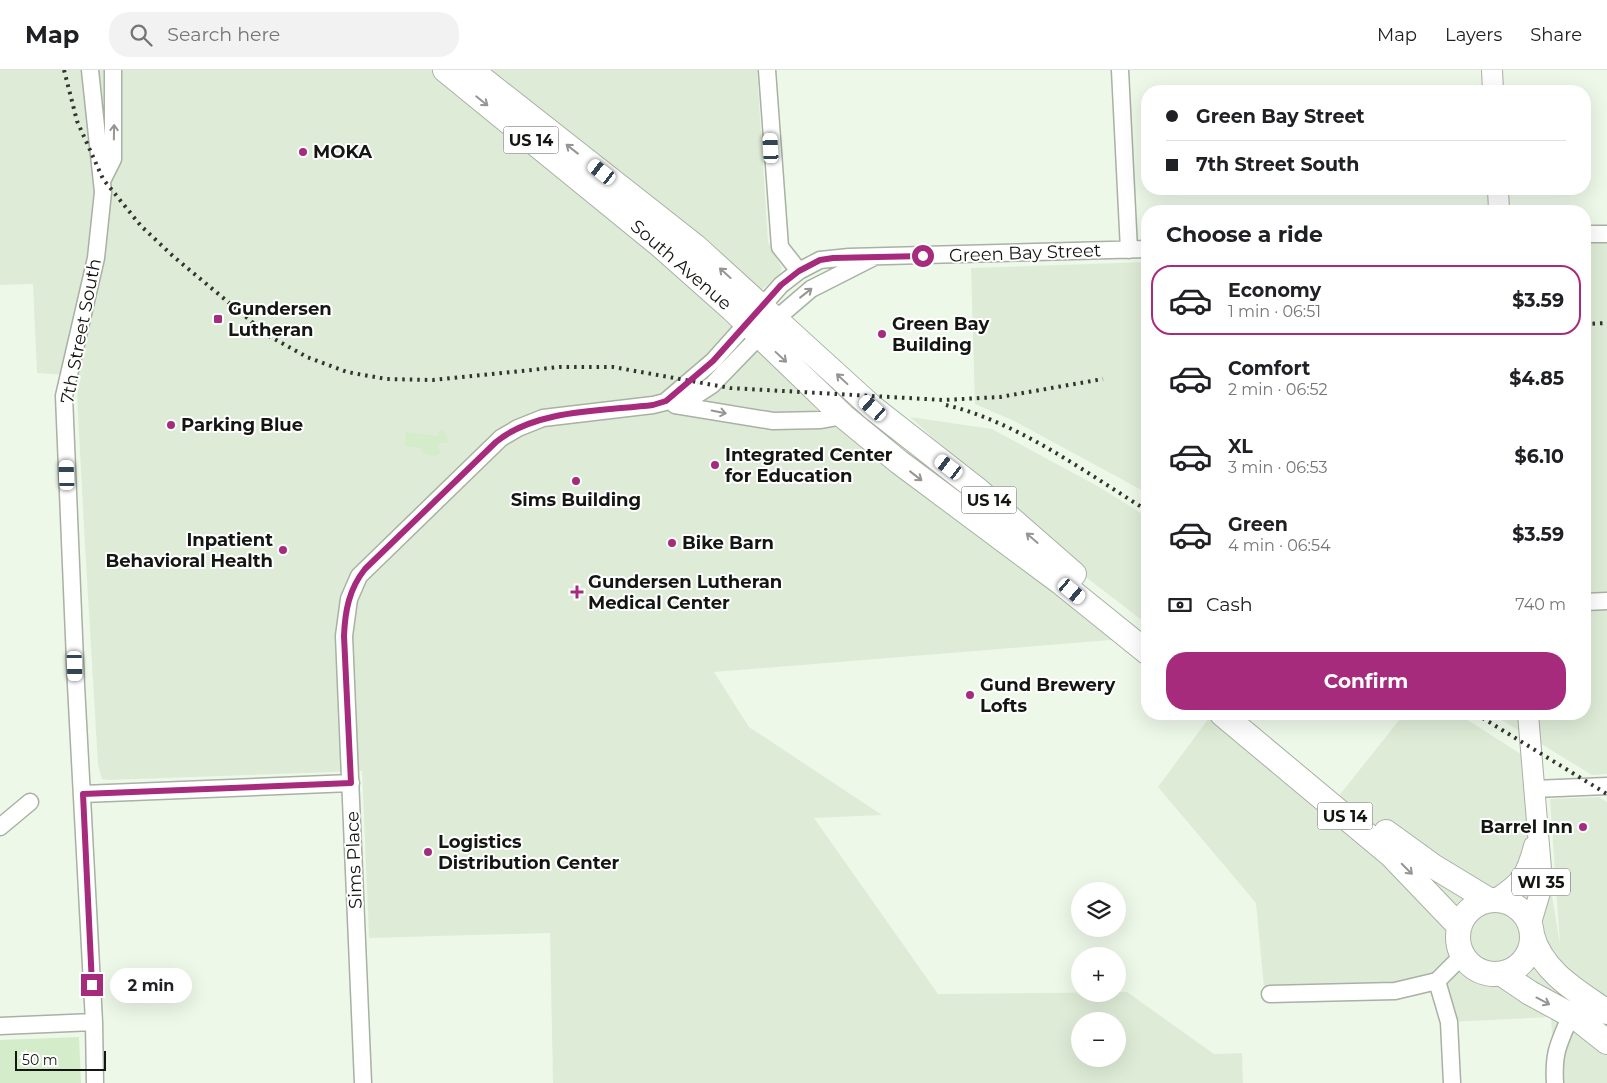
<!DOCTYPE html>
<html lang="en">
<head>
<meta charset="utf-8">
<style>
	body { margin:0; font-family:Montserrat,sans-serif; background:#f2f2f2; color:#202124; height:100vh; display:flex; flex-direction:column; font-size:19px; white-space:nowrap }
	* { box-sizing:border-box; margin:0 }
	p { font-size:16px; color:#757577 }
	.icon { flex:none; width:28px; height:28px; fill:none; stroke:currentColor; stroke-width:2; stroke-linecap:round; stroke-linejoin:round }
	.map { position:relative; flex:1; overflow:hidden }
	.drawer { position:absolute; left:1141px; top:135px; width:450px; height:515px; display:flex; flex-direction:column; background:#fff; border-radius:20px; box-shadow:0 5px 20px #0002 }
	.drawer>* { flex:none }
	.hud { position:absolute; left:1141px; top:15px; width:450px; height:110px; border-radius:20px; box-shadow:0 5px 20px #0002; display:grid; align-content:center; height:110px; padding:0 25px; background:#fff }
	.fabs { position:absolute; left:1071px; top:812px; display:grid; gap:10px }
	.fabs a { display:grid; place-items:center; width:55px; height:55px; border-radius:50%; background:#fff; box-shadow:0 5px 20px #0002; font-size:25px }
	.scale { position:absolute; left:15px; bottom:12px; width:91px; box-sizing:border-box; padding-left:5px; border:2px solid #131611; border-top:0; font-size:14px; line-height:18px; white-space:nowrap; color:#131611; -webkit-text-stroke:4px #fff; paint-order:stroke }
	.end { position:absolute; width:22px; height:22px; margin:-11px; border:6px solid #a72b7d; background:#fff; box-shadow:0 0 0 2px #fff }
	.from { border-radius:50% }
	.bubble { position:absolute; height:35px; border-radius:18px; background:#fff; box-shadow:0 5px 20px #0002; font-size:16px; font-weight:700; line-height:35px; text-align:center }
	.car { position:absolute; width:15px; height:30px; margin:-15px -8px; border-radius:6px; box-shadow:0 0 4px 1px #0007; background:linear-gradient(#fff 24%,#345 0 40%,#fff 0 76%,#345 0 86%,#fff 0) }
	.hud b { display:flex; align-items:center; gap:18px; height:48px; font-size:19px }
	.hud b+b { border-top:1px solid #e0e0e0 }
	.hud i { width:12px; height:12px; background:#202124 }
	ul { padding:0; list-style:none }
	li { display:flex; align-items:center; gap:15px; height:70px; margin:0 10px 8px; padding:0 15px; border:2px solid transparent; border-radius:20px }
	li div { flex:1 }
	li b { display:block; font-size:19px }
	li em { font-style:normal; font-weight:700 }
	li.on { border-color:#a72b7d }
	li>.icon { width:45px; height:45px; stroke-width:1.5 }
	h2 { padding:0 25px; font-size:22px; line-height:60px }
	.pay { display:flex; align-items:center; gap:12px; height:55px; padding:0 25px; font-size:19px }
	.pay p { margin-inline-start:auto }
	.button { display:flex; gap:10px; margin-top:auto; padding:10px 25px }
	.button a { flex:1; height:58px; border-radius:20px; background:#a72b7d; color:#fff; font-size:20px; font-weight:700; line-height:58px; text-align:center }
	header { display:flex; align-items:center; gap:30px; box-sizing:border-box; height:70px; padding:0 25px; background:#fff; border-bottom:1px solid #e0e0e0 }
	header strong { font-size:24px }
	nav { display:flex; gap:28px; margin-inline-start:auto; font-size:18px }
	.search { width:350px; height:45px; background:#f2f2f2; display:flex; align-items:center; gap:12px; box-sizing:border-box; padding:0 18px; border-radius:20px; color:#757577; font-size:19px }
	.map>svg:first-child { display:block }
	.built { fill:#deecd7; fill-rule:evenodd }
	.green { fill:#d5ecca }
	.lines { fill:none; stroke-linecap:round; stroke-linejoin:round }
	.minor-casing { stroke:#a8b1a3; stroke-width:19 }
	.major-casing { stroke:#a8b1a3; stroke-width:22 }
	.highway-casing { stroke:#a8b1a3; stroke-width:26 }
	.minor { stroke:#fff; stroke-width:16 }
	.major { stroke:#fff; stroke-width:20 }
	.highway { stroke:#fff; stroke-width:24 }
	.rail { stroke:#31352e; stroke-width:4; stroke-dasharray:2.5 5; stroke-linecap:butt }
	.oneway { stroke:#959694 }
	.route { stroke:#a72b7d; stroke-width:6 }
	.poi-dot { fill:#a72b7d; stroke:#fff; stroke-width:2 }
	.labels { text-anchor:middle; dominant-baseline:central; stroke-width:4; stroke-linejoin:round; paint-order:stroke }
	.shield { fill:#fff; stroke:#5a5c58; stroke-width:1 }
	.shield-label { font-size:16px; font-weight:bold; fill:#131611 }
	.poi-label { font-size:18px; font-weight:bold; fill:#131611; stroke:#fff; text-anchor:start }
	.street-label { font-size:18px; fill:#131611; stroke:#fff }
</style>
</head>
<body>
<header>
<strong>Map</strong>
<div class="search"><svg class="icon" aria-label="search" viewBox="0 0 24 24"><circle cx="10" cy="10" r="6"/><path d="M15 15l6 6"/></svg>Search here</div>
<nav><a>Map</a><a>Layers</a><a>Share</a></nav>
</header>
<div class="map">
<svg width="1607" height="1013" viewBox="0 0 1607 1013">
	<rect width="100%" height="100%" fill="#eef8e9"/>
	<path class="built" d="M0 0H757L768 172 782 198 779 205 727 249 1123 569 714 602 749 657 882 745 814 748 938 924 1127 922 1214 984 1242 983 1243 1013H553L550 863 369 868 362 701 109 710 102 709 98 695 85 476 77 325 81 306 37 303 33 214 0 215ZM1080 951H1118V989H1080Z
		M1585 171H1607V704L1592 705 1492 644H1585Z
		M1147 192H1148L1147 423 1014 351 975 334 971 198Z
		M910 347 992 359 1101 418 1147 447V554L1087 508Z
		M1404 644H1458L1532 691 1534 719 1560 874 1550 729 1599 727 1607 732V1013H1555L1551 947 1449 952 1436 911 1265 928 1256 833 1158 717 1209 648 1326 742Z"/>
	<path class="green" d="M441 359 447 365 448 373H440L438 378 442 383C433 387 425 387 420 378L405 376 406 362 437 366Z
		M79 967 81 1013H0V970Z"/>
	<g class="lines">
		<defs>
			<path id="minor" d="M90 0 103 122 96 188 64 326 76 615 94 952 95 1013
				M767 0 780 177 799 201
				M1120 0 1129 180
				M103 109 113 89V0
				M1585 164H1607
				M666 331 713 291 781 215 799 201 820 190 849 187 1148 179
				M675 335 773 351 821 350 843 346
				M1585 532 1607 531
				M1534 719 1607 716
				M83 724 351 713
				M0 757 30 732
				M1437 911 1449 952 1452 1013
				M1270 924 1395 921 1437 911 1462 886
				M0 956 94 952
				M363 1013 344 566 349 529 359 506 501 368 518 358 543 348 653 335 698 324 712 315 776 249 811 219 872 188
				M1555 1013C1553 982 1559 973 1571 945"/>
			<path id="major" d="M1492 0 1493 21
				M1498 119 1499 141
				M1528 644 1541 799V819L1530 856
				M1496 829C1522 812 1526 806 1534 776"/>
			<path id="highway" d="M445 0 661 176 732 239 843 346 899 392 1060 512 1148 583
				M471 0 696 177 873 338 979 421 1074 504
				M1222 644 1391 785 1459 856
				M1386 762 1433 796 1489 830
				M1458 867a37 37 0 1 1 74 0a37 37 0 1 1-74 0Z
				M1532 865C1542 902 1577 921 1607 942
				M1502 904 1530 923 1578 949 1607 972"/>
		</defs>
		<use href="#minor" class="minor-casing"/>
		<use href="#major" class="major-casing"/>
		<use href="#highway" class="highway-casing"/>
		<use href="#minor" class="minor"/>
		<use href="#major" class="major"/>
		<use href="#highway" class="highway"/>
		<path class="rail" d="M64 0 77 51 103 109 141 156 174 187 269 266 307 287 347 302 386 309 433 310 560 297H613L730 318 943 330 1000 327 1103 309
			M1585 254 1607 253
			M946 335C1020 353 1083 401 1148 441
			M1476 644 1607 724"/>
	</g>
	<defs><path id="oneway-shaft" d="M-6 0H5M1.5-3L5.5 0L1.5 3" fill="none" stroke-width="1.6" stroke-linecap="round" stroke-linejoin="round" transform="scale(1.25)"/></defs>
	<g class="oneway">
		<use href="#oneway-shaft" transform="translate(482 31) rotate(39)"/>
		<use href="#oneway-shaft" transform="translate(114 62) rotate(-89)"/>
		<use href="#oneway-shaft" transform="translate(572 79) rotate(-142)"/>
		<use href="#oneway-shaft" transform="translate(725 203) rotate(-138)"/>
		<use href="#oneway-shaft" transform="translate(806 223) rotate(-38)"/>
		<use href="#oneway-shaft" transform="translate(781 287) rotate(43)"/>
		<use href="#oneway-shaft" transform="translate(842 309) rotate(-137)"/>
		<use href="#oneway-shaft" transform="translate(719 342) rotate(11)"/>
		<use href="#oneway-shaft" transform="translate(916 406) rotate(38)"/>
		<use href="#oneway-shaft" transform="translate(1032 468) rotate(-139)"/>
		<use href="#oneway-shaft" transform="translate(1407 799) rotate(45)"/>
		<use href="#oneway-shaft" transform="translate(1543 931) rotate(28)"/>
	</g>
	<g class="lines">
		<path class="route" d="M92 915 83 724 351 713 344 566C345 541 349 519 365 499L496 372C536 339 603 341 653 335L666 331 713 291 781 215 799 201 820 190 833 188 923 186"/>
	</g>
	<g class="poi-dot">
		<circle cx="303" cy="82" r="5"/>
		<rect x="213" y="244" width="10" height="10" rx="2.5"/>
		<circle cx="882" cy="264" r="5"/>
		<circle cx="171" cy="355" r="5"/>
		<circle cx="715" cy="395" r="5"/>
		<circle cx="576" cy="411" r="5"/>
		<circle cx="672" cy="473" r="5"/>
		<circle cx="283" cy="480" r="5"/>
		<path d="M574.5 514.5h5v5h5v5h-5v5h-5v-5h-5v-5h5z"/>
		<circle cx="970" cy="625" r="5"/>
		<circle cx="1583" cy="757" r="5"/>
		<circle cx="428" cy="782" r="5"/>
	</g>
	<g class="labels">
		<g class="shield">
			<rect x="503.5" y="56.5" width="55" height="27" rx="4"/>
			<rect x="961.5" y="416.5" width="55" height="27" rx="4"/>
			<rect x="1317.5" y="732.5" width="55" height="27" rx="4"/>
			<rect x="1512" y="798.5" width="58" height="27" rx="4"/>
		</g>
		<g class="shield-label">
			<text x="531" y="70">US 14</text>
			<text x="989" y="430">US 14</text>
			<text x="1345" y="746">US 14</text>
			<text x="1541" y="812">WI 35</text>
		</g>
		<g class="poi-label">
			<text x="313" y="82">MOKA</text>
			<text x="228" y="239">Gundersen<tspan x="228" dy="21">Lutheran</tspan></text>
			<text x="892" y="254">Green Bay<tspan x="892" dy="21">Building</tspan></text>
			<text x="181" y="355">Parking Blue</text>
			<text x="725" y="385">Integrated Center<tspan x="725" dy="21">for Education</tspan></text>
			<text x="576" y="430" text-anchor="middle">Sims Building</text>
			<text x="273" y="470" text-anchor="end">Inpatient<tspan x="273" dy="21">Behavioral Health</tspan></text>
			<text x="682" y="473">Bike Barn</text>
			<text x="588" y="512">Gundersen Lutheran<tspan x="588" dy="21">Medical Center</tspan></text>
			<text x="980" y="615">Gund Brewery<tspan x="980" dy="21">Lofts</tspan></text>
			<text x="1573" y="757" text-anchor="end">Barrel Inn</text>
			<text x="438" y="772">Logistics<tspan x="438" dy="21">Distribution Center</tspan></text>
		</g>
		<g class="street-label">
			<text transform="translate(1025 183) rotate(-2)">Green Bay Street</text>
			<text transform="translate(681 195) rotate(41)">South Avenue</text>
			<text transform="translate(81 261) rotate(-79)">7th Street South</text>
			<text transform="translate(354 790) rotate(-92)">Sims Place</text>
		</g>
	</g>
</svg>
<div class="fabs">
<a><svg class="icon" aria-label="layers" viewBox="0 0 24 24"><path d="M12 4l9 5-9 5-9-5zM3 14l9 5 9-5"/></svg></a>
<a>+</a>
<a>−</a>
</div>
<div class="scale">50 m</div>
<i class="end from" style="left:923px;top:186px"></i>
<i class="end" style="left:92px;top:915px"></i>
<div class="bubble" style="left:110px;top:898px;width:82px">2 min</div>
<i class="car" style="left:771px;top:78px;rotate:357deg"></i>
<i class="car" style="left:602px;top:102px;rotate:308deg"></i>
<i class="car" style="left:873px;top:338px;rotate:311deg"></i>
<i class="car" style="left:949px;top:397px;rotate:307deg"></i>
<i class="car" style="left:67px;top:405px;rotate:358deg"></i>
<i class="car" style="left:1072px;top:521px;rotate:130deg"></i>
<i class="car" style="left:75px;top:596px;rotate:178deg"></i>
<div class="hud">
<b><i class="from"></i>Green Bay Street</b>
<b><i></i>7th Street South</b>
</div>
<section class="drawer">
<h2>Choose a ride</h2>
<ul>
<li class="on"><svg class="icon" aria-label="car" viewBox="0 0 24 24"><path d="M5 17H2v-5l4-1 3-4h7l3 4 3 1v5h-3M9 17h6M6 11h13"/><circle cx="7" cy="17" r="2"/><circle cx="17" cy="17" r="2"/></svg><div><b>Economy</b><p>1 min · 06:51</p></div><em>$3.59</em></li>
<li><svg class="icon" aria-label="car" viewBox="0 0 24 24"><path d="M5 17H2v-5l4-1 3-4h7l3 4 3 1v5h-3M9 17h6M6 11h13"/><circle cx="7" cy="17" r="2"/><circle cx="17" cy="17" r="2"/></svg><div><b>Comfort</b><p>2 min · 06:52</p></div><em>$4.85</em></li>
<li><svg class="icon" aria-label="car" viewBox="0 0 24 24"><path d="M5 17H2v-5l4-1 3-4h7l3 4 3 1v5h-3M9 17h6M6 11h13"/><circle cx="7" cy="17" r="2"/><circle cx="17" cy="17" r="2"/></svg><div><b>XL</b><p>3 min · 06:53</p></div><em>$6.10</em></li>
<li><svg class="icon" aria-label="car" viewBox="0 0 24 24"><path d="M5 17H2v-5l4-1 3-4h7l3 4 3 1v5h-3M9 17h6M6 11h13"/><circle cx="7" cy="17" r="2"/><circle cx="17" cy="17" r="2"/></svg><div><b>Green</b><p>4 min · 06:54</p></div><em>$3.59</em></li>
</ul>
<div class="pay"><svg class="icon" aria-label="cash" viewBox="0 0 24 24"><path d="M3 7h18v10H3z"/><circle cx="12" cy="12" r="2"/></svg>Cash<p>740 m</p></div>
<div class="button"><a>Confirm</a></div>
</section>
</div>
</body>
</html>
